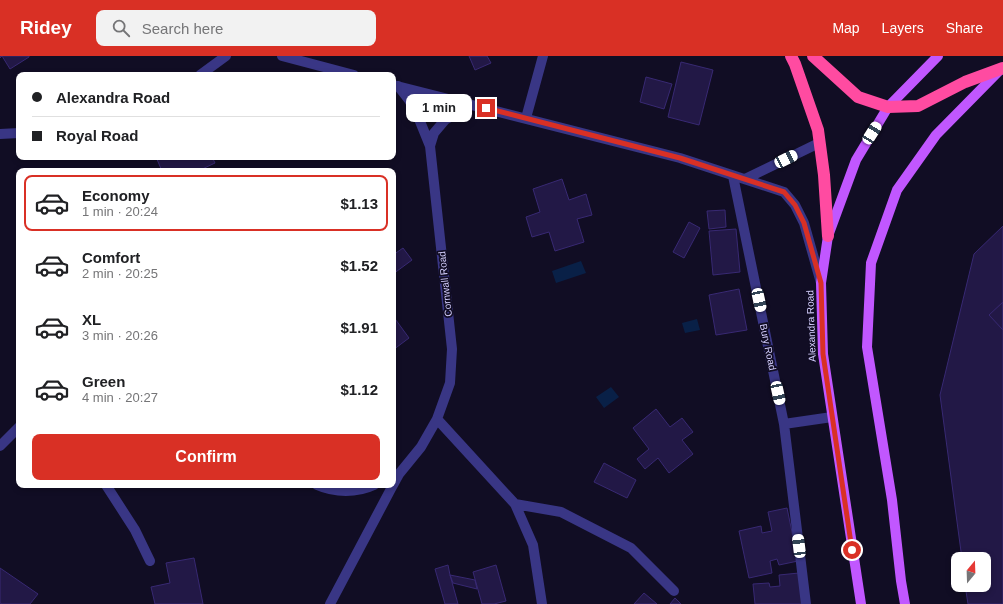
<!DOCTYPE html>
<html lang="en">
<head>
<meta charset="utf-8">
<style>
	body { margin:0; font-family:Arial,sans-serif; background:#f2f2f2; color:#202124; height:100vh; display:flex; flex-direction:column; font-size:15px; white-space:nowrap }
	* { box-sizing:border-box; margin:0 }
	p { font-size:13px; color:#757577 }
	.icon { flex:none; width:22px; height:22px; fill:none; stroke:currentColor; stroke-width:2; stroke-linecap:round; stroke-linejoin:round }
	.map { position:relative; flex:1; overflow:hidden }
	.drawer { position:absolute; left:16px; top:112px; width:380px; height:320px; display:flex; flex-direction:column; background:#fff; border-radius:8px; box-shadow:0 2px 6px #0003 }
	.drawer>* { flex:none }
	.top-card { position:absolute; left:16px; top:16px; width:380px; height:88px; border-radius:8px; box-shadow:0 2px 6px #0003; display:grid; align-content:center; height:88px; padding:0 16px; background:#fff }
	.needle { width:26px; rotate:19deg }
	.tools { position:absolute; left:951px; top:496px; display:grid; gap:8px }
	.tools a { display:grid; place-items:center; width:40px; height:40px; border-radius:8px; background:#fff; box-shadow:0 2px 6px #0003; font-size:20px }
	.end { position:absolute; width:18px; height:18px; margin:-9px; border:5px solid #d93025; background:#fff; box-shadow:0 0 0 2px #fff }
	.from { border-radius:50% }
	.bubble { position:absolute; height:28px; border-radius:8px; background:#fff; box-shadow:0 2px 6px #0003; font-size:13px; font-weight:700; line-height:28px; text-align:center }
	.car { position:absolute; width:12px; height:24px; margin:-12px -6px; border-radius:5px; box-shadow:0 0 3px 1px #0007; background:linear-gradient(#fff 24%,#345 0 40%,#fff 0 76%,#345 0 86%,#fff 0) }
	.top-card b { display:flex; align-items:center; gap:14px; height:38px; font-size:15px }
	.top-card b+b { border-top:1px solid #e0e0e0 }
	.top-card i { width:10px; height:10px; background:#202124 }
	ul { padding:7px 0 0; list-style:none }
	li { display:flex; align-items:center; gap:12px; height:56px; margin:0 8px 6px; padding:0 8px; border:2px solid transparent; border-radius:8px }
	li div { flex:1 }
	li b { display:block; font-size:15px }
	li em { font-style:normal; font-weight:700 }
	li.on { border-color:#d93025 }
	li>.icon { width:36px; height:36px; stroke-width:1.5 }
	.primary-button { display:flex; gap:8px; margin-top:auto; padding:8px 16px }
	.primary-button a { flex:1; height:46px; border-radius:8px; background:#d93025; color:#fff; font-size:16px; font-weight:700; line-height:46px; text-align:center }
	header { display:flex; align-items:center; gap:24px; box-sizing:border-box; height:56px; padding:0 20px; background:#d93025; color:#fff }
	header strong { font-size:19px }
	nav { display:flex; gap:22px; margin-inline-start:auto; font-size:14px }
	.search { width:280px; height:36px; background:#f2f2f2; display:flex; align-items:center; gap:10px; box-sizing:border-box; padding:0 14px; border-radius:8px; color:#757577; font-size:15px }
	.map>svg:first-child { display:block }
	.water { fill:#092047 }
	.building { fill:#221846; stroke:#382973 }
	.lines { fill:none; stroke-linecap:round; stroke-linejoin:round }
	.street { stroke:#393685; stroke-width:10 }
	.primary { stroke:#c157ff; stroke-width:10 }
	.highway { stroke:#ff4ba1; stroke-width:12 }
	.route { stroke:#d93025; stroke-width:5 }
	.labels { text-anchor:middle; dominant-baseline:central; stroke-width:3.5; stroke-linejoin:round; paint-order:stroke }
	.street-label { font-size:10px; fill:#d6d0ff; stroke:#110d24 }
</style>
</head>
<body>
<header>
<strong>Ridey</strong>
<div class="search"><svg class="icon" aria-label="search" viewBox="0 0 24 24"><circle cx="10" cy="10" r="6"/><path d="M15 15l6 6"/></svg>Search here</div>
<nav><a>Map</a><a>Layers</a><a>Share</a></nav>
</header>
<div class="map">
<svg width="1003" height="548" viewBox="0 0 1003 548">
	<rect width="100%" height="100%" fill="#110d24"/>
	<path class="water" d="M581 205 586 217 556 227 552 215Z
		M697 263 700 274 685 277 682 267Z
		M611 331 619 341 604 352 596 341Z"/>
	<path class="building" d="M0 0H29V1L10 13 2 0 0 2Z
		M469 0H487L491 7 475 14Z
		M681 6 713 14 699 69 668 61Z
		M646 21 672 28 664 53 640 46Z
		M156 101H212L215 107 198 115H162Z
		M562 123 569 144 586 138 592 159 577 163 584 186 555 195 549 176 532 181 526 161 540 156 533 133Z
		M725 154 726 171 709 173 707 155Z
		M689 166 700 172 684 202 673 196Z
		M1003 170V548H968L965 529H984V503H962L940 339 974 198Z
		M736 173 740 216 713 219 709 175Z
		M403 192 412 204 393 218V199Z
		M739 233 747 274 716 279 709 239Z
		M1003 246V274L989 259Z
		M393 260 409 282 393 294Z
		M656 353 670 371 682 362 693 376 682 384 693 398 669 417 658 402 645 413 637 403 649 393 633 372Z
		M604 407 636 424 627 442 594 426Z
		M787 452 798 505 779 509 777 503 770 505 772 517 749 522 739 475 761 470 762 477 772 475 768 456Z
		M194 502 203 548H155L151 531 170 527 166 507Z
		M448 509 450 519 458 548H445L435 513Z
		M496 509 506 545 494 548H482L473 516Z
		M0 512 38 538 30 548H2L0 547Z
		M799 517 802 548H755L753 528 769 527 770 531 780 530 779 519Z
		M450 519 475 524 477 533 453 527Z
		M644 537 657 548H634Z
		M675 542 681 548H670Z"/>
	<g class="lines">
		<path class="street" d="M282 0 354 19
			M200 19 226 0
			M393 29 680 102 784 136 795 149 804 167 821 227
			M526 62 543 0
			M0 78 19 77
			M430 90 434 77 445 64 471 49
			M733 120 784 368 806 548
			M745 123 819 87
			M437 363 515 448 533 489 542 548
			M784 368 832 361
			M0 390 19 371
			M106 429 135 474 150 505
			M317 429C335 437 357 437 374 429
			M393 429 399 418 421 391 437 363 450 327 452 293 430 90 417 58 409 44 398 30
			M515 448 561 456 631 492 674 535
			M330 548 393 429"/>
		<path class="primary" d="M861 548 823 298 821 227 828 180 856 104 888 51 938 0
			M905 548 901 525 892 444 867 291 871 207 897 134 936 79 1001 13"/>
		<path class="highway" d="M791 0 795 8 818 74 824 119 828 180
			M813 0 858 41 888 51 918 50 965 26 1003 12"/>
	</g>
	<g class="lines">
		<path class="route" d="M486 52 680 102 784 136 795 149 804 167 821 227 823 298 852 494"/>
	</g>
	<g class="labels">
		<g class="street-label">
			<text transform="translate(445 228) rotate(-96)">Cornwall Road</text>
			<text transform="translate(811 270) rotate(-92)">Alexandra Road</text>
			<text transform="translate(768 291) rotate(78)">Bury Road</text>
		</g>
	</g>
</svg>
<div class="tools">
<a><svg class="needle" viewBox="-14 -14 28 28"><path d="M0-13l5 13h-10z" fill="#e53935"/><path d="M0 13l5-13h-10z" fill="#757577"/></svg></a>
</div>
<i class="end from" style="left:852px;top:494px"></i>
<i class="end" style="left:486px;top:52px"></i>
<div class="bubble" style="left:406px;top:38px;width:66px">1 min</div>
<i class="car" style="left:872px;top:77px;rotate:32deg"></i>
<i class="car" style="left:786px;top:103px;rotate:64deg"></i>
<i class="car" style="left:759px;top:244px;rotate:168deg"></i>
<i class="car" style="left:778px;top:337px;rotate:168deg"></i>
<i class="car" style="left:799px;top:490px;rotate:353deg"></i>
<div class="top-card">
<b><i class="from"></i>Alexandra Road</b>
<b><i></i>Royal Road</b>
</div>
<section class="drawer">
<ul>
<li class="on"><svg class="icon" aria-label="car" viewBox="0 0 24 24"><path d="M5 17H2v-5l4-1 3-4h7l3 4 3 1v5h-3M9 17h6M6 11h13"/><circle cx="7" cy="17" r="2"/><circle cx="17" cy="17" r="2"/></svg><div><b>Economy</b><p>1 min · 20:24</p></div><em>$1.13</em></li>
<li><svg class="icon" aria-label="car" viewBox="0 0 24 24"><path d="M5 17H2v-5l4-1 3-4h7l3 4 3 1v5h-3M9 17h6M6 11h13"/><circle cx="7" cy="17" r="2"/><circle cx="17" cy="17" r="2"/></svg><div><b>Comfort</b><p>2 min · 20:25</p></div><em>$1.52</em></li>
<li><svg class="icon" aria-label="car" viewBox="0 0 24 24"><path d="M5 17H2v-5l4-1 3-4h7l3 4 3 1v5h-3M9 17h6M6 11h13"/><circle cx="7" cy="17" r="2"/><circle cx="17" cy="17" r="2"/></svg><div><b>XL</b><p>3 min · 20:26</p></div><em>$1.91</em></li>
<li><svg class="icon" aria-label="car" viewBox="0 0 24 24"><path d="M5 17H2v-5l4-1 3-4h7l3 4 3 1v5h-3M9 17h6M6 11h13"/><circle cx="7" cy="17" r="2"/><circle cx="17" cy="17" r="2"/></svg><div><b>Green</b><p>4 min · 20:27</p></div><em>$1.12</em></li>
</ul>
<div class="primary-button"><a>Confirm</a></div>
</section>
</div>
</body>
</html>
